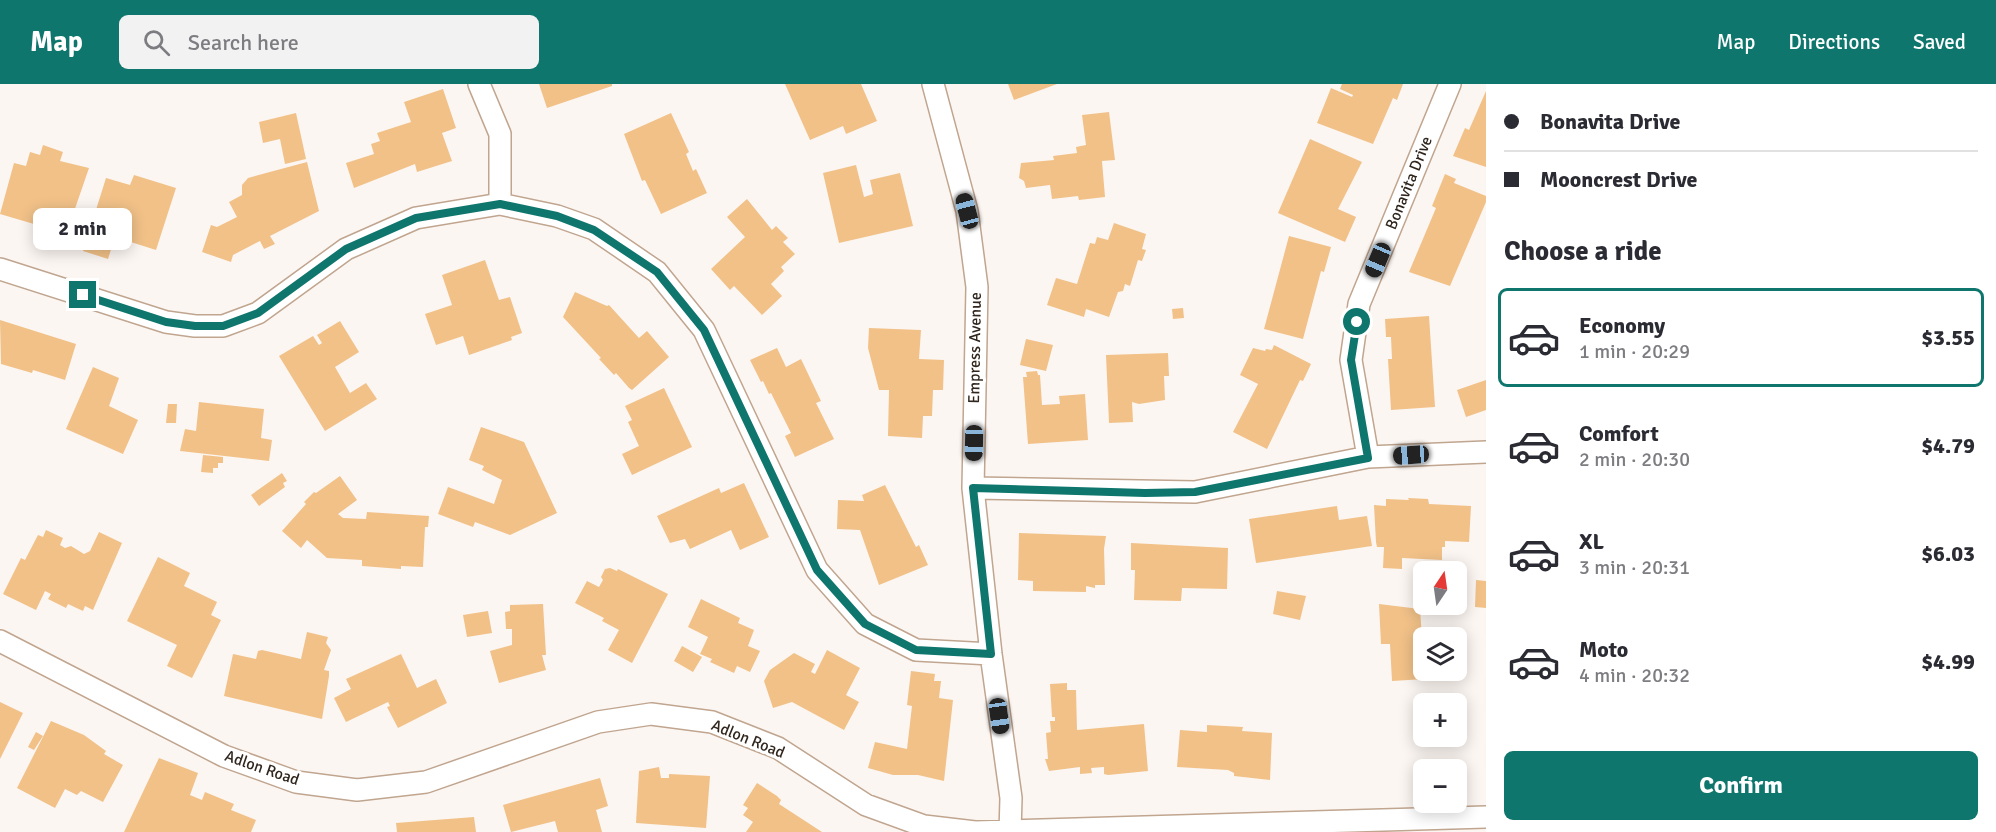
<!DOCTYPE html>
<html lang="en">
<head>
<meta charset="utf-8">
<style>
	body { margin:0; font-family:Signika,sans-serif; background:#f2f2f3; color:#2b2b33; height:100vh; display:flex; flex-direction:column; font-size:22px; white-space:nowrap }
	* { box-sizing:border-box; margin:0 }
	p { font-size:20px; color:#7c7c81 }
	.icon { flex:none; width:33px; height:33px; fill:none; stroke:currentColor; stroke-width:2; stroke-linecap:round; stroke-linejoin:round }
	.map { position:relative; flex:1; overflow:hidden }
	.sheet { display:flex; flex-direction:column; background:#fff; width:510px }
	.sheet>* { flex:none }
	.banner { display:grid; align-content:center; height:132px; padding:0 18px; background:#fff }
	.needle { width:39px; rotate:13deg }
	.tools { position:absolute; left:1413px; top:477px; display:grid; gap:12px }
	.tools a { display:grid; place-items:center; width:54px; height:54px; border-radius:9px; background:#fff; box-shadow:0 3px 15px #0003; font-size:30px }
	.end { position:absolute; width:27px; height:27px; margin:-14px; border:8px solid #0f766e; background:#fff; box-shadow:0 0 0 3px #fff }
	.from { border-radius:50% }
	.bubble { position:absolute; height:42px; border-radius:9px; background:#fff; box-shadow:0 3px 15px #0003; font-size:20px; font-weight:800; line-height:42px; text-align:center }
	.car { position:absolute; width:18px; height:36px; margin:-18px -9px; border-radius:8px; box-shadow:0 0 4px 2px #0007; background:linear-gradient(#222 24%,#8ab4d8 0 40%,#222 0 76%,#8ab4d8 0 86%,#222 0) }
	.banner b { display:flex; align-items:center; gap:21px; height:57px; font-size:22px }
	.banner b+b { border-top:2px solid #e1e1e2 }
	.banner i { width:15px; height:15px; background:#2b2b33 }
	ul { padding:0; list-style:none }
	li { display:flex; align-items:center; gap:18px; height:99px; margin:0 12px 9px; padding:0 6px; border:3px solid transparent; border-radius:9px }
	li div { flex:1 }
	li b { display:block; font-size:22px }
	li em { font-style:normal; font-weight:800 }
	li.current { border-color:#0f766e }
	li>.icon { width:54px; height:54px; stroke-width:1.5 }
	h2 { padding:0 18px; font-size:27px; line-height:72px }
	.action { display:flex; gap:12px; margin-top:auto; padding:12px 18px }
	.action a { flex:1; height:69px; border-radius:9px; background:#0f766e; color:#fff; font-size:24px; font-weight:800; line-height:69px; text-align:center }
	header { display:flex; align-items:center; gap:36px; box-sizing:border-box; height:84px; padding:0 30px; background:#0f766e; color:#fff }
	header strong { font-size:28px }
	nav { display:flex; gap:33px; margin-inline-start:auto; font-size:21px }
	.search { width:420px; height:54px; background:#f2f2f3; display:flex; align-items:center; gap:15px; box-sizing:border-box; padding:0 21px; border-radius:9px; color:#7c7c81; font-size:22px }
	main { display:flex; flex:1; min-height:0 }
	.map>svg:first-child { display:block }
	.building { fill:#f1c188 }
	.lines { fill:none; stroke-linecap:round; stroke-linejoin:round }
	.minor-casing { stroke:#c0a58f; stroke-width:24 }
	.minor { stroke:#fff; stroke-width:21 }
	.route { stroke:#0f766e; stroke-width:8 }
	.labels { text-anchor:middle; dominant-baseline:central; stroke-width:6; stroke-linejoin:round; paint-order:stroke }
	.street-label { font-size:16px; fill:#30261d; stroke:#fff }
</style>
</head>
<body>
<header>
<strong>Map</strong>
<div class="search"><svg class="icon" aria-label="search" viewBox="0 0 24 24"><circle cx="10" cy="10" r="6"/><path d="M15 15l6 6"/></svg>Search here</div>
<nav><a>Map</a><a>Directions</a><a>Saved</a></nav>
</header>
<main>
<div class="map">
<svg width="1486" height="748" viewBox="0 0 1486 748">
	<rect width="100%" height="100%" fill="#fcf6f2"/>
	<path class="building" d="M539 0H612V2L547 24Z
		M785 0H861L877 37 846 50 843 42 810 56Z
		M1008 0H1057L1014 16Z
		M1342 0H1403L1397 16 1393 14 1373 60 1317 39 1331 4 1352 13 1353 11 1340 5Z
		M443 5 456 44 442 49 452 77 417 88 415 80 354 104 346 79 374 70 371 60 380 57 377 49 411 38 404 18Z
		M1486 7V83L1453 72 1465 44 1469 46Z
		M1109 28 1115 76 1102 77 1105 113 1079 116 1078 112 1052 115 1050 101 1026 104 1024 97 1019 94 1021 79 1054 76 1053 72 1077 69 1076 63 1086 61 1082 31Z
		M296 29 306 75 285 80 280 55 263 59 259 38Z
		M671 29 689 68 686 70 693 87 696 85 707 109 661 130 645 96 642 97 624 50Z
		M1310 55 1362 78 1338 125 1356 133 1345 158 1278 129Z
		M43 61 63 68 60 77 89 84 69 142 46 135 44 143 0 130 14 79 26 82 30 68 40 71Z
		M307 78 319 127 270 152 275 160 264 165 260 157 233 171 231 178 202 168 211 141 217 143 237 133 229 118 242 111V101L248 94Z
		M856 81 864 113 873 110 870 96 900 89 913 142 839 159 823 89Z
		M1445 90 1456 95 1454 99 1486 112V118L1450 202 1409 188 1436 124 1432 122Z
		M134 91 176 104 156 166 115 153 108 175 83 167 106 94 130 101Z
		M747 115 772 146 776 142 788 154 783 158 795 170 781 183 784 187 771 200 782 212 762 231 734 202 730 206 711 185 745 153 727 133Z
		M1114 139 1146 150 1142 165 1146 166 1142 177 1138 176 1130 202 1125 200 1123 207 1118 208 1109 233 1086 225 1084 233 1047 221 1056 194 1077 200 1090 159 1095 160 1097 153 1108 156Z
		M1289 152 1331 163 1324 188 1321 187 1303 255 1264 245Z
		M485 176 499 216 510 213 522 249 511 253 512 256 469 271 463 252 436 261 425 230 452 221 442 191Z
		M575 208 607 222 609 221 639 254 647 247 669 273 632 306 629 304 616 289 614 291 599 275 601 274 563 233Z
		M1183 224 1184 234 1173 235 1172 225Z
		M1429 232 1435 323 1391 326 1388 275H1392L1391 253H1386L1385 235Z
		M0 236 76 260 65 296 33 286 32 289 1 280Z
		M340 237 359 268 335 283 350 309 366 299 377 315 325 347 279 272 313 252 319 261 322 259 317 251Z
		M869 244 921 246 919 275 944 276 943 306H933L932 332H923L922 354 888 352 889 306H879L868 264Z
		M1026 255 1053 261 1046 287 1020 281Z
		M1274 261 1311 280 1303 297 1300 296 1267 365 1233 348 1258 300 1240 291 1253 264 1265 267 1266 265 1272 266Z
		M777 264 786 283 801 275 821 317 816 319 834 355 795 373 785 352 791 349 771 309 769 310 763 297 761 298 750 276Z
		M1168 269 1169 292H1164L1165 316 1139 320 1132 318 1133 338 1109 339 1106 271Z
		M93 283 119 294 109 322 138 336 123 370 66 345Z
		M1037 287 1038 291H1040L1042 321 1060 320 1059 312 1085 310 1088 356 1028 360 1023 293H1027L1026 288Z
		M1486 296V326L1466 333 1457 306Z
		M664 304 692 363 632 391 622 370 639 362 628 338 632 336 625 322Z
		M199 318 264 325 261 354 272 356 269 377 180 367 185 345 196 347Z
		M168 320H177L176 339H166Z
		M481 343 524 358 557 429 510 451 475 438 473 443 438 430 448 403 494 420 502 396 482 386 484 382 469 376Z
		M203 371 223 373V379H218V384H213V389L201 388Z
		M282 389 287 397 283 399 285 403 259 422 251 411Z
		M340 392 357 416 338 430 343 434 366 435 367 428 429 432 428 443H425L423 483 401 482V485L362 482V476L327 474 307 456 301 464 282 447 306 420 304 418 314 408 316 409Z
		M744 399 769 453 740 466 731 446 690 465 685 455 670 459 657 432 719 404 721 409Z
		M885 401 916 463 919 461 928 481 879 501 860 446 837 445 838 416 864 417 862 411Z
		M1408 414 1428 415 1429 420 1471 422 1469 458 1445 457V463H1442V476L1402 474V485L1383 484 1384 463H1377L1376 458 1374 421 1386 422V415L1409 416Z
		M1337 422 1339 436 1367 432 1372 462 1256 479 1249 435Z
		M46 446 63 454 60 461 65 464 71 462 84 470 90 467 99 448 122 459 93 526 85 522 83 527 68 520 66 524 48 515 51 510 45 507 36 526 3 510 21 474 25 476 38 451 43 453Z
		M1019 449 1106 452 1104 465 1105 501H1095V504L1086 502V508L1033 507V497L1018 496Z
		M1131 459 1228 464 1227 505 1182 504 1181 517 1134 516 1135 486H1131Z
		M158 473 190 489 184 502 217 518 211 531 221 536 192 594 167 582 177 561 127 537Z
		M610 484 617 487 618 485 668 510 632 579 608 566 619 546 602 537 604 534 575 519 587 497 599 503 603 496 601 493 605 485Z
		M1476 496 1486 497V524L1475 523Z
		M1277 507 1306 512 1300 536 1273 530Z
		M701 515 740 534 738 539 754 546 748 562 760 567 750 588 737 582 734 589 710 578 712 575 700 570 708 553 688 543Z
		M543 520 546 571H542L546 586 499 599 490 567 512 561V545H506L505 528 510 527V521Z
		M1379 520 1420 525 1425 595 1392 597 1390 560H1381Z
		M488 527 492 549 467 553 463 531Z
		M307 548 328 553 326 559 331 566 324 586 329 587V592L322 635 224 612 233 570 256 575 258 567 262 566 301 575Z
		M682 562 702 573 693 588 674 577Z
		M827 566 860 584 846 611 859 618 844 646 792 618 773 624 764 597 770 586 794 569 815 580 811 588 815 590Z
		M401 570 417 604 436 595 447 619 398 644 387 623 390 622 388 618 346 638 334 614 351 605 346 595Z
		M911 587 935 590 934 597H941L939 614 953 616 944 697 918 691H893L868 684 875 658 907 665 912 622 907 621Z
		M1067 599V606H1076L1077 646 1144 640 1148 687 1108 691 1104 690V683L1091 684 1092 689 1080 690V683L1049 687 1045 675H1048L1046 649 1051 648 1050 637H1055V633H1052L1050 600Z
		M0 618 23 629 0 675Z
		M51 637 84 651 106 667 104 670 123 681 103 718 81 707 77 711 65 705 55 724 17 704Z
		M1207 641 1243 643 1242 647 1272 649 1270 696 1234 692V689L1228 686 1177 683 1180 646 1207 648Z
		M36 648 43 652 34 666 28 663Z
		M159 674 198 689 190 711 202 716 205 708 234 720 231 726 256 736 251 748H124Z
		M659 683 661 694H669V690L710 692 706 744 636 739 639 687Z
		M600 694 608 722 596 726 602 748H558L555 737 511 748 503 721Z
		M757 699 777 712 781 716 779 720 822 748H746L753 738 743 731 748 724 743 721Z
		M474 733 476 748H397L396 739Z"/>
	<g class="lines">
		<defs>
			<path id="minor" d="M479 0 500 50V120
				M933 0 967 127 977 203 973 404 991 570 1011 714 1010 748
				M0 185 166 238 195 242H223L258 229 346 165 416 134 500 120 557 132 594 145 657 188 704 246 817 486 865 540 916 566 991 570
				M1368 373 1351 276 1359 220 1450 0
				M973 404 1195 408 1368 373 1486 368
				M0 557 224 672 296 698 357 706 426 698 598 638 651 630 712 638 778 664 866 721 924 742 975 748 1486 733"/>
		</defs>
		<use href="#minor" class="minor-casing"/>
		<use href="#minor" class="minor"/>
	</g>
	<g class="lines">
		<path class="route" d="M83 211 166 238 195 242H223L258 229 346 165 416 134 500 120 557 132 594 146 657 188 704 246 817 486 865 540 916 566 991 570 973 404 1145 409 1195 408 1368 374 1351 276 1357 238"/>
	</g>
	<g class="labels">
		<g class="street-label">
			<text transform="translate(1409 99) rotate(-68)">Bonavita Drive</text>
			<text transform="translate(975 264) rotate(-89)">Empress Avenue</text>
			<text transform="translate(748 655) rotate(22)">Adlon Road</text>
			<text transform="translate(262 684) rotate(19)">Adlon Road</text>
		</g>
	</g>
</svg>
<div class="tools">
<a><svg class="needle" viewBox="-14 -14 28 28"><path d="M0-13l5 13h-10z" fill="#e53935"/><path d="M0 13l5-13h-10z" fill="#7c7c81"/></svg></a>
<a><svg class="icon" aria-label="layers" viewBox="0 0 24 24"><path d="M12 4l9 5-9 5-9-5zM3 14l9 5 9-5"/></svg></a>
<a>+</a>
<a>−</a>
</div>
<i class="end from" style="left:1357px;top:238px"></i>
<i class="end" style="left:83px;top:211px"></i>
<div class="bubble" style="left:33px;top:124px;width:99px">2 min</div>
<i class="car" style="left:967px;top:127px;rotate:345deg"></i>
<i class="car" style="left:1378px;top:176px;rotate:203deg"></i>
<i class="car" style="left:974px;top:359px;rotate:181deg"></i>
<i class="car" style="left:1411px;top:371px;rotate:266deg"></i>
<i class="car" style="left:999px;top:632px;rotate:172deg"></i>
</div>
<section class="sheet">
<div class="banner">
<b><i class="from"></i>Bonavita Drive</b>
<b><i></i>Mooncrest Drive</b>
</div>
<h2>Choose a ride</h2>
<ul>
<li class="current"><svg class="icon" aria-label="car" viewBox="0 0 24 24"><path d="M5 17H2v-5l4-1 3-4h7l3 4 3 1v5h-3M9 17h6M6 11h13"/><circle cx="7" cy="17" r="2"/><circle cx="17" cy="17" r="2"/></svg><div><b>Economy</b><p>1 min · 20:29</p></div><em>$3.55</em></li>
<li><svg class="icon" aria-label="car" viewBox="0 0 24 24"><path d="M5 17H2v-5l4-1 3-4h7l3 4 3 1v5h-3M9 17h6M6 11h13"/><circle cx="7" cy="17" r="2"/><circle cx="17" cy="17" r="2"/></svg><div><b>Comfort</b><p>2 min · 20:30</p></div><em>$4.79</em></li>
<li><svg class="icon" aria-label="car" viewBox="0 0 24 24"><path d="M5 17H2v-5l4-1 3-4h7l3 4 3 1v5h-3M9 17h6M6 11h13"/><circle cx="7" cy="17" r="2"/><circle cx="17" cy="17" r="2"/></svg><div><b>XL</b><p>3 min · 20:31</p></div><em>$6.03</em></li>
<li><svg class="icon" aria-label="car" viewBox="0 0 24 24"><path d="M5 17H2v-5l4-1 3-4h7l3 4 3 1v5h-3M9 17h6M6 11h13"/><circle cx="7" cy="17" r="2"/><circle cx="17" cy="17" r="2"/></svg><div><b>Moto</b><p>4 min · 20:32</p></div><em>$4.99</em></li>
</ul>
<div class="action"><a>Confirm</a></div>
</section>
</main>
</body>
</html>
